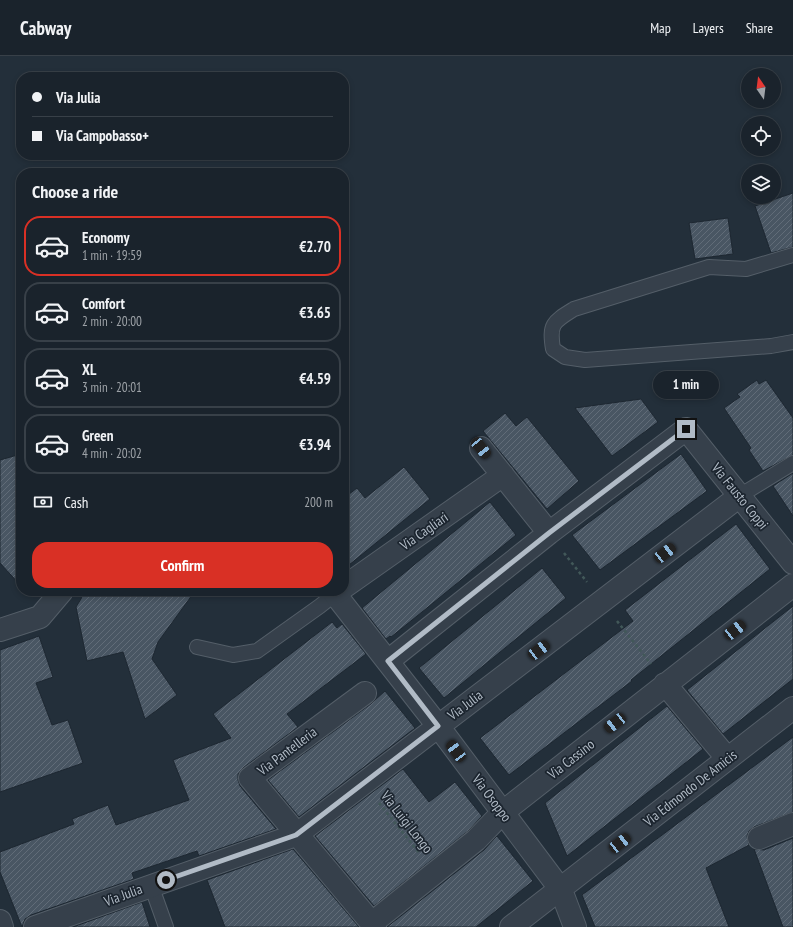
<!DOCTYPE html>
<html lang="en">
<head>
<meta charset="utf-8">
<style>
	body { margin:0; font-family:"PT Sans Narrow",sans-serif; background:#232b34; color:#f1f3f6; height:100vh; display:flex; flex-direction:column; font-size:15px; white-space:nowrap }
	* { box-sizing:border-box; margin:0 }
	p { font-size:13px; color:#9fa4a9 }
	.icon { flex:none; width:22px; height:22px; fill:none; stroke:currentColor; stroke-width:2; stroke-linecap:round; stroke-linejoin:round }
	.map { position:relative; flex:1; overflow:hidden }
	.panel { position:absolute; left:16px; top:112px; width:333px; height:428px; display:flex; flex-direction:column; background:#1a232c; border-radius:16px; box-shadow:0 2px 6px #0003,0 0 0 1px #384048 }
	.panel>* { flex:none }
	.hud { position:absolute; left:16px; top:16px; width:333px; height:88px; border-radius:16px; box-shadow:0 2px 6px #0003,0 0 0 1px #384048; display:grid; align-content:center; height:88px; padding:0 16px; background:#1a232c }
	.needle { width:26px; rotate:346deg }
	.buttons { position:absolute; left:741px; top:12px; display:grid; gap:8px }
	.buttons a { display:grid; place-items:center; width:40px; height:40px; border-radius:50%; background:#1a232c; box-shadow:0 2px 6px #0003,0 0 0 1px #384048; font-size:20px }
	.end { position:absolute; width:18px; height:18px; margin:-9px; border:5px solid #b1bbc6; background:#111; box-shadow:0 0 0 2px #111 }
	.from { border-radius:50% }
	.bubble { position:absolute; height:28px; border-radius:14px; background:#1a232c; box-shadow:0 2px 6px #0003,0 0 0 1px #384048; font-size:13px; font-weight:700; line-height:28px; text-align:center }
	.car { position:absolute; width:12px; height:24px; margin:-12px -6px; border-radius:5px; box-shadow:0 0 3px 1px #0007; background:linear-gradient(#222 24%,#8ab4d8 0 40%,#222 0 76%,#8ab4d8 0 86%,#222 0) }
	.hud b { display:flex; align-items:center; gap:14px; height:38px; font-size:15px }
	.hud b+b { border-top:1px solid #384048 }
	.hud i { width:10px; height:10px; background:#f1f3f6 }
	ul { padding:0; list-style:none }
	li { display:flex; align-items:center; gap:12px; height:60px; margin:0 8px 6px; padding:0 8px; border:2px solid #384048; border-radius:16px }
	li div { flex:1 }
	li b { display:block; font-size:15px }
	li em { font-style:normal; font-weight:700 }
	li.on { border-color:#d93025 }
	li>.icon { width:36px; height:36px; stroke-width:1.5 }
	h2 { padding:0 16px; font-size:18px; line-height:48px }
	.pay { display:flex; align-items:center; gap:10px; height:44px; padding:0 16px; font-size:15px }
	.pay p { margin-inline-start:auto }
	.action { display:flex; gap:8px; margin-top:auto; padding:8px 16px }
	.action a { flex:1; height:46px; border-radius:16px; background:#d93025; color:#fff; font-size:16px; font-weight:700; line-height:46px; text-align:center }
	header { display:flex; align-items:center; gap:24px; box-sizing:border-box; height:56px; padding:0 20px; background:#1a232c; border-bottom:1px solid #384048 }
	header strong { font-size:19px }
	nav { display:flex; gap:22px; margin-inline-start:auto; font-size:14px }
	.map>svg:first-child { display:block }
	.building { fill:url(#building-hatch); stroke:#1d2731 }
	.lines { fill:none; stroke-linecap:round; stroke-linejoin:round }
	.service-casing { stroke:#545e68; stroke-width:16 }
	.minor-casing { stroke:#545e68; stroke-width:24 }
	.path { stroke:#425859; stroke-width:2.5; stroke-dasharray:3 3; stroke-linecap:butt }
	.service { stroke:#36404b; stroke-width:14 }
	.minor { stroke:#36404b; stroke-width:22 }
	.route { stroke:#b1bbc6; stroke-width:5 }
	.labels { text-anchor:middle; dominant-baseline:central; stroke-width:3.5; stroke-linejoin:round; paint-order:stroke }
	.street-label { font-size:14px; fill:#b1bbc6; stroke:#1c252f }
</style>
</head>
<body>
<header>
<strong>Cabway</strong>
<nav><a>Map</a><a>Layers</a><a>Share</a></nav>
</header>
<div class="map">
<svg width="793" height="871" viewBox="0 0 793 871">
	<defs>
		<pattern id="building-hatch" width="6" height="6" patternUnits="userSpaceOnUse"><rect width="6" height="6" fill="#495663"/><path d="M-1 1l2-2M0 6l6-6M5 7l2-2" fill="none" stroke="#616c78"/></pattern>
	</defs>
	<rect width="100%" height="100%" fill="#232f3a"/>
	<path class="building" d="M793 137V191L771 197 755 150Z
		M728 162 733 198 695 203 689 167Z
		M757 324 759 328 766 324 793 362V399L763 415 749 394 751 392 724 352 740 341 737 338Z
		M641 343 658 366 612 400 575 352Z
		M505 357 516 370 527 361 579 425 547 453 483 375Z
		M21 398V530L0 507V404Z
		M681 398 707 435 600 514 572 479Z
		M404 411 430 443 344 513V442L357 432 365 442Z
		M793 417V460L773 430Z
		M490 446 516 479 422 556 391 581 390 580 386 583 362 552Z
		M736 468 770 513 631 624 632 625 509 719 480 682 633 565 625 554Z
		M542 512 566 542 444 642 419 612Z
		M94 535H195L158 586 152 603 177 639 145 663 123 596 87 605 76 551 84 538Z
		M793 550V623L723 678 687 634Z
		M332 566 337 572 342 568 366 598 287 658 298 671 243 712 238 718V724L240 730 276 773 199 800 197 795 132 817 134 823 31 859 25 863 22 871 0 816V796L74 768 72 763 108 749 116 769 189 744 173 704 231 682 213 658Z
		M39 580 53 621 36 627 52 669 68 664 83 707 0 736V594Z
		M385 635 415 672 299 761 268 724 372 647Z
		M667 650 703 693 567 800 545 747Z
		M793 681V756L754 771 749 775 747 780 749 789 706 812 729 871H595L582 839Z
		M403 713 429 746 455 726 482 760 468 775 374 850 315 780Z
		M497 780 533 825 476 871H387L484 794Z
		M793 782V871H783L754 793 764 794Z
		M293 793 359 871H225L207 824Z
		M142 846 150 871H73Z"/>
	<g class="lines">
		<defs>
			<path id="service" d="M793 199 746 213 709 211 574 253C553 266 549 268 553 293L565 301 585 304 771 290 793 286
				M741 439 793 407
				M197 591 233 599 257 595 320 550 335 538 333 535
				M151 829 166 871"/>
			<path id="minor" d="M481 392 549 477
				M344 531 503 419
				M339 535 335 538 438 670 561 834 575 871
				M0 574 40 561 62 535
				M388 605 549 477 686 373 793 507
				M665 628 727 702
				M365 637 250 722 375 871
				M759 782 793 768
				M0 865 2 871
				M372 867 476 784 503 756 793 529
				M35 871 296 779 741 439
				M511 871 793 652"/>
		</defs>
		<use href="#service" class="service-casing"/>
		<use href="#minor" class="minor-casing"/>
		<path class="path" d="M564 497 587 526
			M617 565 651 608
			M379 747 420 798"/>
		<use href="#service" class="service"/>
		<use href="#minor" class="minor"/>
	</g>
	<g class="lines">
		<path class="route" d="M166 824 296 779 438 670 388 605 549 477 686 373"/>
	</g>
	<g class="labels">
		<g class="street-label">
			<text transform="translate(740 440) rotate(51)">Via Fausto Coppi</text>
			<text transform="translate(424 475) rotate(-35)">Via Cagliari</text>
			<text transform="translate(465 649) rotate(-37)">Via Julia</text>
			<text transform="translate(287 695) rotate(-37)">Via Pantelleria</text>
			<text transform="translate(571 703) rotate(-38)">Via Cassino</text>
			<text transform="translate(690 732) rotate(-38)">Via Edmondo De Amicis</text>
			<text transform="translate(492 742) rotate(53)">Via Osoppo</text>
			<text transform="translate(407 766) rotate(52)">Via Luigi Longo</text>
			<text transform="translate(123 839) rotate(-20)">Via Julia</text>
		</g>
	</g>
</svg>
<div class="buttons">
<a><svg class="needle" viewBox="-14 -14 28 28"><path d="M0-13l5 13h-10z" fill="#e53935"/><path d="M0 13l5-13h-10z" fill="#9fa4a9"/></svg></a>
<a><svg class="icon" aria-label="locate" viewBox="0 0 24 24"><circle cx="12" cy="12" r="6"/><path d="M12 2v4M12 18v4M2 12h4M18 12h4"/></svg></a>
<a><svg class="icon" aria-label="layers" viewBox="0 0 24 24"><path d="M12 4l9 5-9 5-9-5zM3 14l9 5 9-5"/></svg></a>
</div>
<i class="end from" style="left:166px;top:824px"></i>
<i class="end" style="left:686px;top:373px"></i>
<div class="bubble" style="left:653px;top:315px;width:66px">1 min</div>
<i class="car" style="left:481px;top:392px;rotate:141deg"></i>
<i class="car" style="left:665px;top:497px;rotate:52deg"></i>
<i class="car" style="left:735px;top:574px;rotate:52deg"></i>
<i class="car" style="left:539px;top:594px;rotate:53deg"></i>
<i class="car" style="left:615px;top:667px;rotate:232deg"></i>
<i class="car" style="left:456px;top:695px;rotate:323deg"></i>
<i class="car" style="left:620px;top:787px;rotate:52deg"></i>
<div class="hud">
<b><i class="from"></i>Via Julia</b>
<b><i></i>Via Campobasso+</b>
</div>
<section class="panel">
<h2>Choose a ride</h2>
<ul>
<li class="on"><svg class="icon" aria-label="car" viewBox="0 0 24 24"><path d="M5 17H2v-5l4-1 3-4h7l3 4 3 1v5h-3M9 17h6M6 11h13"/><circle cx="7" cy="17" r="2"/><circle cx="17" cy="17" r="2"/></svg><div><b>Economy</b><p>1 min · 19:59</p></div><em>€2.70</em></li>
<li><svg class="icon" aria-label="car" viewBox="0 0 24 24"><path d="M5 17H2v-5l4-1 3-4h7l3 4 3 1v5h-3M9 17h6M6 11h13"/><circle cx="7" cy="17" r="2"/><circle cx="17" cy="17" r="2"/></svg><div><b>Comfort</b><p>2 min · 20:00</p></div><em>€3.65</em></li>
<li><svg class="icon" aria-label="car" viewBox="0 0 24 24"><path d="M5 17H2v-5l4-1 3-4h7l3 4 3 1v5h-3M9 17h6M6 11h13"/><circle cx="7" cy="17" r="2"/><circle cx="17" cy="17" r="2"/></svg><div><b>XL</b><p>3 min · 20:01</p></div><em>€4.59</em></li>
<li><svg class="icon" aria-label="car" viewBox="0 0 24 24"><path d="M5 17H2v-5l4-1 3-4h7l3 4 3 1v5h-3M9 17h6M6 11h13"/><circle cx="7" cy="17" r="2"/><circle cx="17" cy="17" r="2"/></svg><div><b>Green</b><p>4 min · 20:02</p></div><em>€3.94</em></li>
</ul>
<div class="pay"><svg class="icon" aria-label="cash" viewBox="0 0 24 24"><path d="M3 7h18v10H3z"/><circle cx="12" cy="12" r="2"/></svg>Cash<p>200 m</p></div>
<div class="action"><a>Confirm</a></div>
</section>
</div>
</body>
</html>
